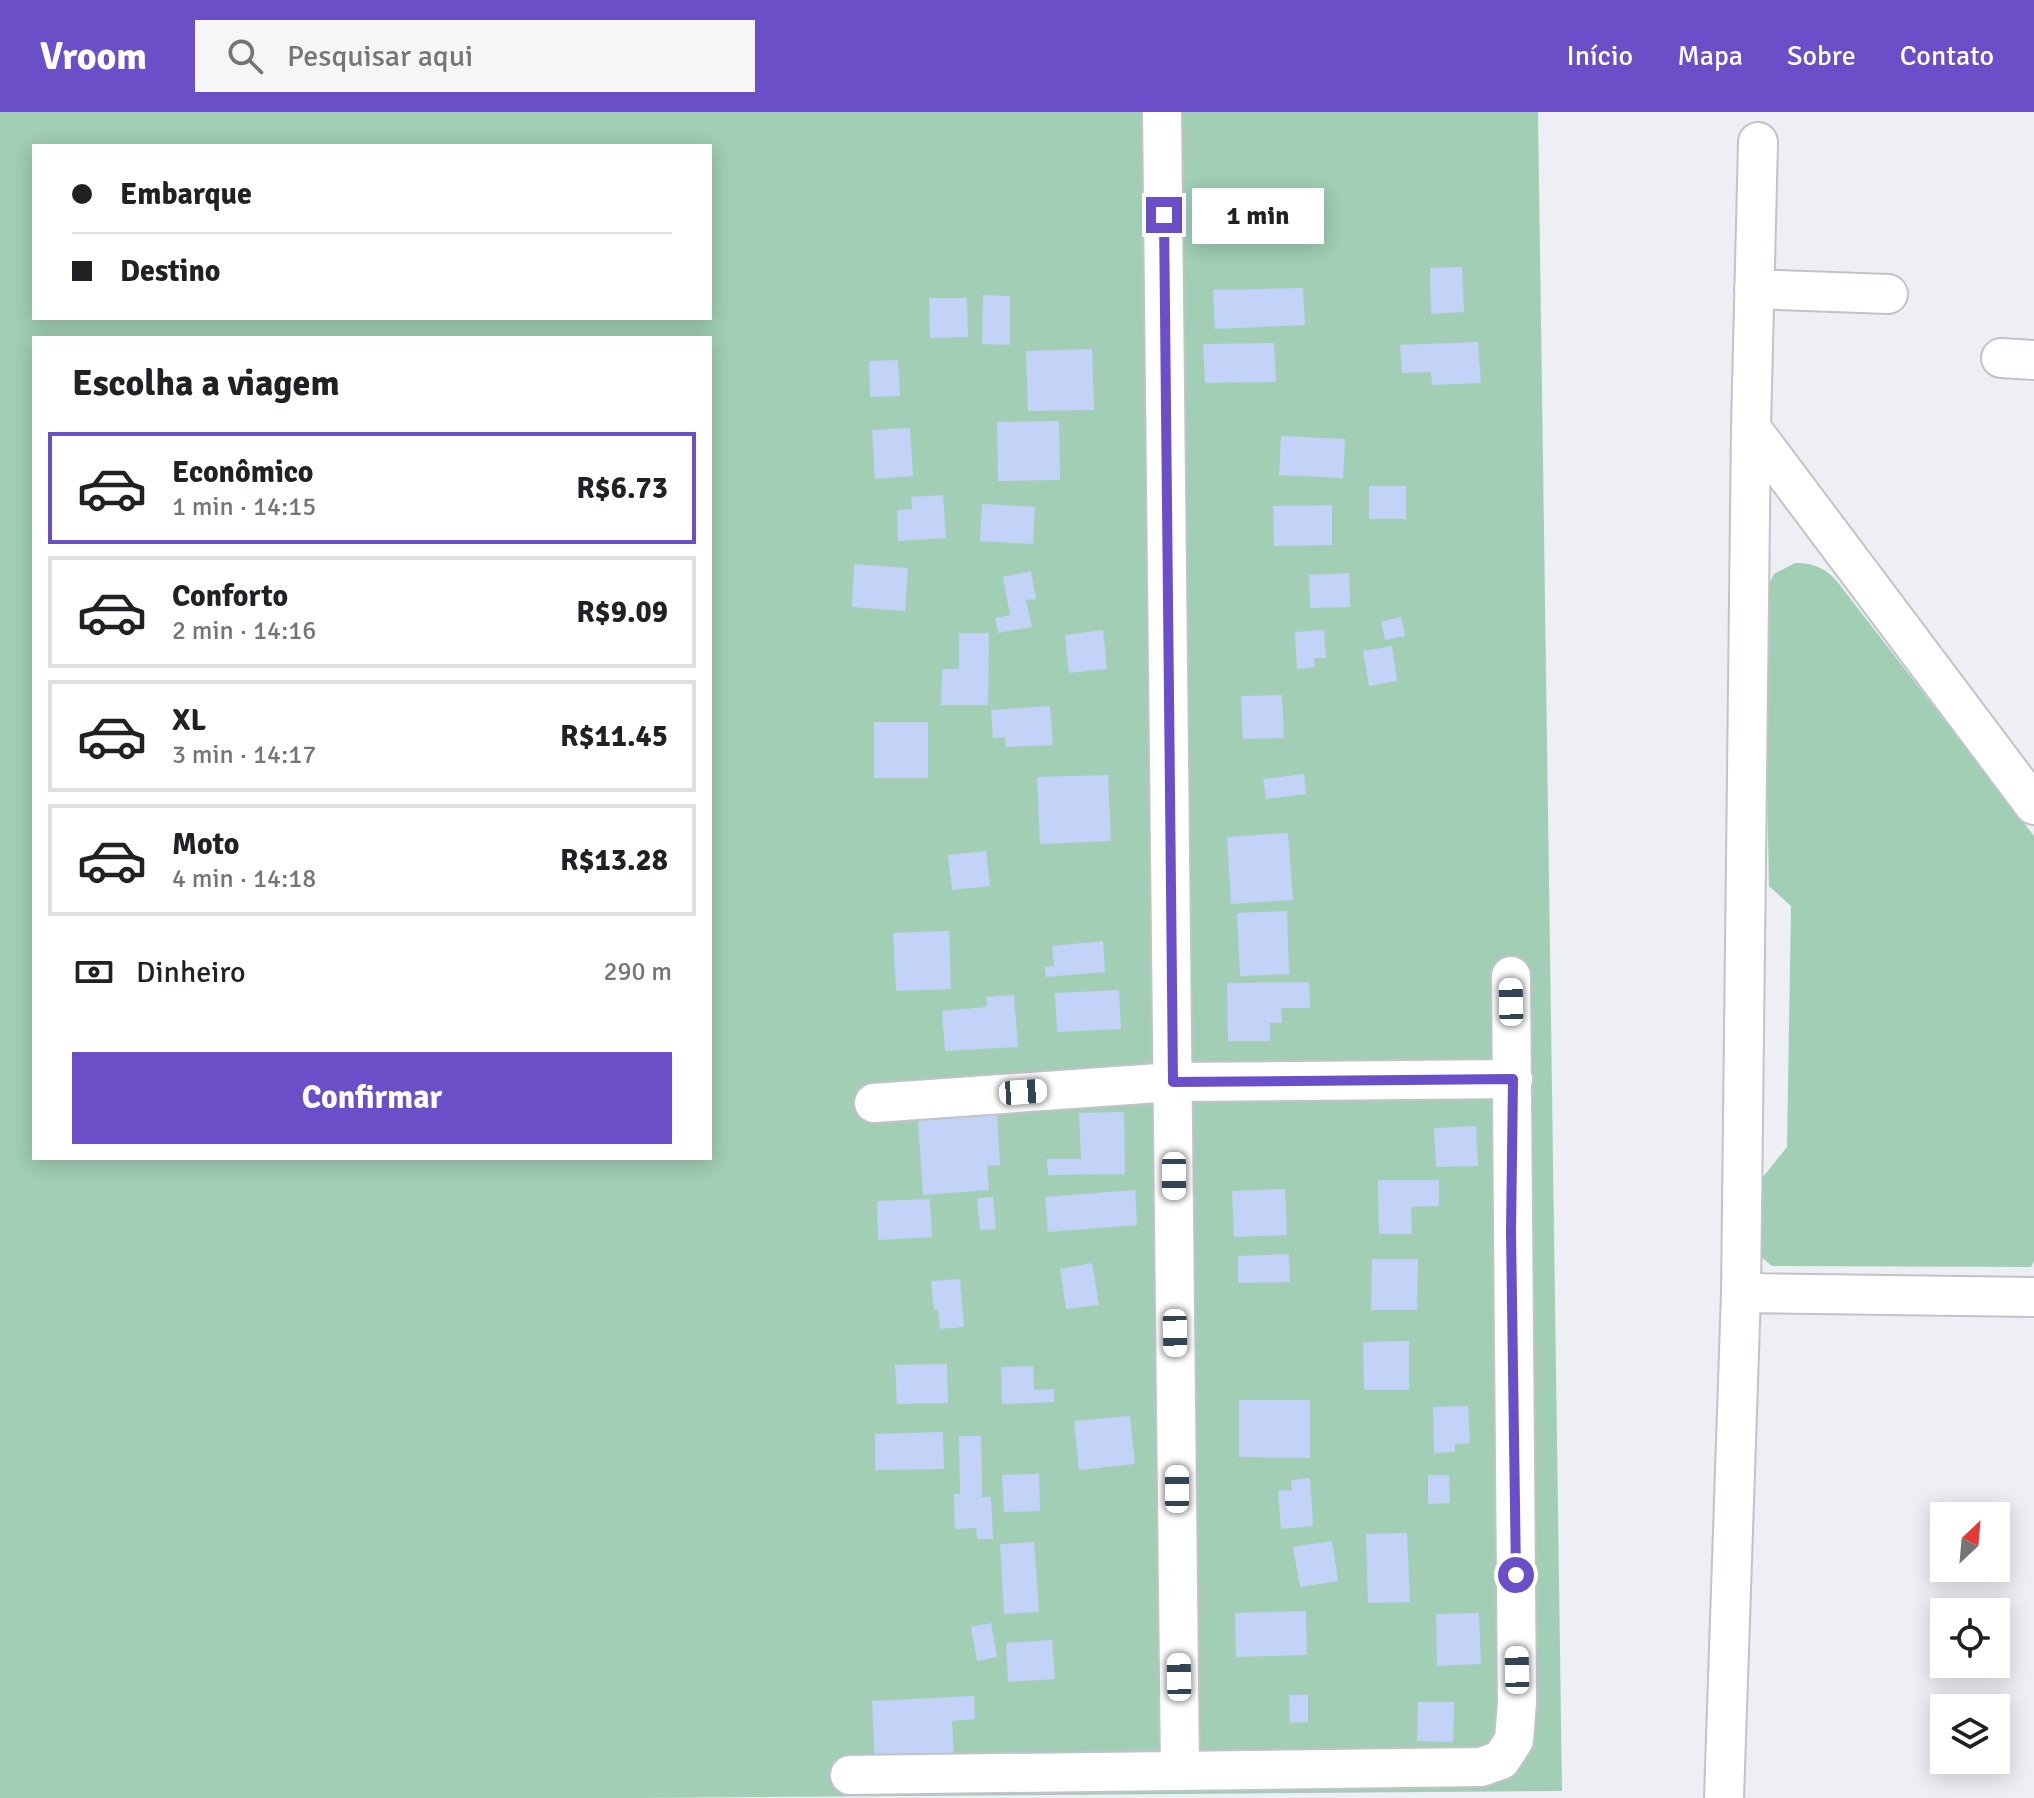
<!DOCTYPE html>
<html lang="pt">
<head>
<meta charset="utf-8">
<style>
	body { margin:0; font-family:Signika,sans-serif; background:#f6f6f6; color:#202124; height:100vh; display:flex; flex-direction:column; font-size:30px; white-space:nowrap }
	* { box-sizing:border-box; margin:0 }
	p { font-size:26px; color:#757577 }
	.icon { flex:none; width:44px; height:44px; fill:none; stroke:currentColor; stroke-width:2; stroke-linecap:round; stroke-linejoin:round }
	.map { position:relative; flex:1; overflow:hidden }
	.details { position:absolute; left:32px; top:224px; width:680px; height:824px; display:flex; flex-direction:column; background:#fff; border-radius:0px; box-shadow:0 4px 20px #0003 }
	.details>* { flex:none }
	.guide { position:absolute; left:32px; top:32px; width:680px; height:176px; border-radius:0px; box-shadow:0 4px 20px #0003; display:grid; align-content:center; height:176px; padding:0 40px; background:#fff }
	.needle { width:52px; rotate:26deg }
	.controls { position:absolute; left:1930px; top:1390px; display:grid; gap:16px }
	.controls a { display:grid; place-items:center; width:80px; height:80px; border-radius:0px; background:#fff; box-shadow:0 4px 20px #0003; font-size:40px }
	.end { position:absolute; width:36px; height:36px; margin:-18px; border:10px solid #6b4fc8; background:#fff; box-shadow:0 0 0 4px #fff }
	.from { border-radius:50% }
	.bubble { position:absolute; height:56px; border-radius:0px; background:#fff; box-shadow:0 4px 20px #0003; font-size:26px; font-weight:700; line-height:56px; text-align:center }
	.car { position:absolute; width:24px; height:48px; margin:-24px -12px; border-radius:10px; box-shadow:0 0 6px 2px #0007; background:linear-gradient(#fff 24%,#345 0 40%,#fff 0 76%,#345 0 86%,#fff 0) }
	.guide b { display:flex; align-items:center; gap:28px; height:76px; font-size:30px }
	.guide b+b { border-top:2px solid #e0e0e0 }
	.guide i { width:20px; height:20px; background:#202124 }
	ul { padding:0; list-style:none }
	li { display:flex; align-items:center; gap:24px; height:112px; margin:0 16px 12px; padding:0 24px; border:4px solid #e0e0e0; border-radius:0px }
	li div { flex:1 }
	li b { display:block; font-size:30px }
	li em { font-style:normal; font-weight:700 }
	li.selected { border-color:#6b4fc8 }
	li>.icon { width:72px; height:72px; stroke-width:1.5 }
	h2 { padding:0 40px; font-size:36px; line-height:96px }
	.pay { display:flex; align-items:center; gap:20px; height:88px; padding:0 40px; font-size:30px }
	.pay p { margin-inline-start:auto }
	.action { display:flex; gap:16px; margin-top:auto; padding:16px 40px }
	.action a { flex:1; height:92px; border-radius:0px; background:#6b4fc8; color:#fff; font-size:32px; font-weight:700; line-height:92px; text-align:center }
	header { display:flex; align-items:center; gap:48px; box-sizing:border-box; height:112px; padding:0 40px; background:#6b4fc8; color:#fff }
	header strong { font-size:38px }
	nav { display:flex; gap:44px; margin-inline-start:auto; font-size:28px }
	.search { width:560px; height:72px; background:#f6f6f6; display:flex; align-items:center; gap:20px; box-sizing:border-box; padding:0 28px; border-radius:0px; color:#757577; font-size:30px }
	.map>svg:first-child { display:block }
	.green { fill:#a1ceb5; fill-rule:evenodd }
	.building { fill:#c3d3f8 }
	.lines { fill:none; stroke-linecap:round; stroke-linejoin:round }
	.street-casing { stroke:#c1c3c8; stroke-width:42 }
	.street { stroke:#fff; stroke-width:38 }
	.route { stroke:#6b4fc8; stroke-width:10 }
</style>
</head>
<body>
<header>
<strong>Vroom</strong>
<div class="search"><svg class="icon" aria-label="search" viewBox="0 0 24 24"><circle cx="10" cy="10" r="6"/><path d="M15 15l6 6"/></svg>Pesquisar aqui</div>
<nav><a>Início</a><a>Mapa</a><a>Sobre</a><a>Contato</a></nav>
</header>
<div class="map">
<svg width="2034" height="1686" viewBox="0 0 2034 1686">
	<rect width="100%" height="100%" fill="#edeff4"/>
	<path class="green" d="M0 0H1538L1562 1679 641 1686H0ZM34 34H710V206H34ZM34 226H710V1046H34Z
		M1795 451C1813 451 1823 455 1836 468L2034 724V1149L2031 1155 1772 1154 1761 1145 1762 1066 1787 1035 1791 794 1769 774 1763 484 1774 462Z"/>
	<path class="building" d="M1462 155 1464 200 1431 202 1430 156Z
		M1303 176 1305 213 1215 217 1213 178Z
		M983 183 1010 184V233L982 232Z
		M929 186H967L968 225 930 226Z
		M1478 230 1481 271 1432 273 1431 260 1402 261 1400 233Z
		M1274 231 1276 270 1205 271 1203 232Z
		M1092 237 1094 298 1028 299 1026 239Z
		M898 248 900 284 870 285 869 249Z
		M1059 309 1060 368 998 369 997 310Z
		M910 316 913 364 875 367 872 318Z
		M1281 324 1345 327 1343 366 1279 363Z
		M1369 374H1406V407H1369Z
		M943 383 946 426 898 429 897 398 912 397 911 385Z
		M982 392 1035 395 1033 432 980 429Z
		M1332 393V433L1274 434 1273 394Z
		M854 452 908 456 905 499 852 495Z
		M1031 459 1036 487 1026 488 1032 515 998 521 995 506 1010 503 1003 465Z
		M1349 461 1350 495 1310 496 1309 463Z
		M1401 505 1405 524 1385 528 1381 510Z
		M1103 518 1107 557 1069 561 1065 523Z
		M1324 518 1326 546H1314L1315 555 1297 557 1295 520Z
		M959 521H989L988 593H941L942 557H959Z
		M1392 534 1397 569 1369 574 1363 539Z
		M1282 583 1284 626 1243 627 1241 584Z
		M1050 594 1053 633 1006 635 1005 625 993 626 991 598Z
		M874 610H928V666H874Z
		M1304 662 1306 682 1266 687 1263 667Z
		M1108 663 1111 729 1040 732 1037 665Z
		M1288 721 1293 788 1231 792 1227 725Z
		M986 739 990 774 952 778 948 743Z
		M1287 799 1289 862 1240 864 1237 801Z
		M949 819 951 877 896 879 893 821Z
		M1103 829 1105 860 1046 865 1045 855 1054 854 1052 834Z
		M1309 870 1310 896H1281L1282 911H1270V929H1228L1227 871Z
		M1119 878 1121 917 1057 920 1055 881Z
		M1014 883 1018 935 945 939 942 899 987 895 986 885Z
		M1124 1000 1125 1062 1048 1063 1047 1047H1081L1079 1001Z
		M997 1003 1000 1053 987 1054 989 1078 923 1083 918 1009Z
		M1476 1014 1478 1054 1436 1055 1434 1016Z
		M1378 1068H1439V1094L1411 1095 1412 1122H1379Z
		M1285 1077 1287 1123 1234 1125 1232 1079Z
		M1135 1078 1137 1113 1048 1120 1045 1085Z
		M993 1085 996 1117 980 1118 977 1086Z
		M930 1087 932 1125 878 1128 877 1089Z
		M1289 1142 1290 1170 1238 1171V1144Z
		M1372 1147H1418L1417 1198H1371Z
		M1092 1151 1099 1193 1066 1197 1060 1157Z
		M960 1167 964 1215 940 1217 938 1197 934 1198 931 1169Z
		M1409 1229V1278H1364L1363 1230Z
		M947 1252 948 1291 897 1292 895 1253Z
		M1033 1254 1034 1278 1054 1277V1290L1002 1292 1001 1255Z
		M1239 1288H1310V1346L1239 1345Z
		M1468 1294 1470 1331 1455 1332V1340L1434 1341 1433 1295Z
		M1130 1304 1135 1352 1079 1358 1074 1309Z
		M943 1320 944 1357 875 1358V1322Z
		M959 1324H981L982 1385H991L993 1427H977L976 1416 955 1417 954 1382H960Z
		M1039 1362 1040 1399 1004 1400 1002 1363Z
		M1428 1363H1449L1450 1391 1428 1392Z
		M1310 1366 1313 1414 1281 1417 1278 1379 1292 1378 1291 1368Z
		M1407 1421 1410 1490 1368 1491 1366 1422Z
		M1332 1429 1338 1469 1300 1475 1293 1435Z
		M1034 1430 1039 1500 1004 1502 1000 1432Z
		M1306 1499 1307 1543 1236 1545 1235 1501Z
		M1479 1501 1481 1552 1437 1554 1436 1502Z
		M991 1511 997 1545 977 1549 971 1515Z
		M1052 1528 1055 1567 1008 1570 1006 1531Z
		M1289 1583H1308V1610L1290 1611Z
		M974 1584 975 1607 952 1609 954 1649 875 1653 872 1589Z
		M1418 1590H1454L1453 1630 1417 1629Z"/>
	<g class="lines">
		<defs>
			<path id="street" d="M1162 0 1180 1659
				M1754 177 1888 182
				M2001 246 2034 248
				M1751 316 2034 693
				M874 991 1173 970 1513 967
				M1741 1181 2034 1185
				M850 1663 1481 1655 1501 1648 1514 1628 1517 1590 1511 864
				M1724 1686 1741 1181 1751 316 1758 30"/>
		</defs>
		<use href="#street" class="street-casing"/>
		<use href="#street" class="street"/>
	</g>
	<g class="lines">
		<path class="route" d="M1164 103 1173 970 1513 967 1511 1120 1516 1463"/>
	</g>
</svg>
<div class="controls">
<a><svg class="needle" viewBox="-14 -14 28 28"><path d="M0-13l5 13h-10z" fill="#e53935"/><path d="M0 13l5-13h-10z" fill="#757577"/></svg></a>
<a><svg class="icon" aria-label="locate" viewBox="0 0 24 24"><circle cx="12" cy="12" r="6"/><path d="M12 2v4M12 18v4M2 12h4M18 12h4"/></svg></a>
<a><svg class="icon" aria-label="layers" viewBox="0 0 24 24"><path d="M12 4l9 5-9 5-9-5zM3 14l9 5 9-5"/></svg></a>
</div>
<i class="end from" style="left:1516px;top:1463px"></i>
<i class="end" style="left:1164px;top:103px"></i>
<div class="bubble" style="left:1192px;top:76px;width:132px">1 min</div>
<i class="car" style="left:1511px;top:890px;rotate:359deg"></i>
<i class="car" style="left:1023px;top:980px;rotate:86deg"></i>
<i class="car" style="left:1174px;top:1064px;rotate:180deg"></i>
<i class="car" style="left:1175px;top:1221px;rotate:179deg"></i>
<i class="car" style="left:1177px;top:1377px;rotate:0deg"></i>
<i class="car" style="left:1517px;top:1558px;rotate:359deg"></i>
<i class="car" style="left:1179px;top:1565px;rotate:359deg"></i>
<div class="guide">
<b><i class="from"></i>Embarque</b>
<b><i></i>Destino</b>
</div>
<section class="details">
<h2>Escolha a viagem</h2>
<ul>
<li class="selected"><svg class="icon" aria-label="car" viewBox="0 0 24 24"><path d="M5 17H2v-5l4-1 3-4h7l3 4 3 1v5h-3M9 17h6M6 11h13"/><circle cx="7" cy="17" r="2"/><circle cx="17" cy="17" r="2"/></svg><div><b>Econômico</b><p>1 min · 14:15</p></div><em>R$6.73</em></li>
<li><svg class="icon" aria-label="car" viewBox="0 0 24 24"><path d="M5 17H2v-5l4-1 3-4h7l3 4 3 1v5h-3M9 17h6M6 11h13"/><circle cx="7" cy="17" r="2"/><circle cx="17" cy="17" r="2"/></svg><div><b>Conforto</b><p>2 min · 14:16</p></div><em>R$9.09</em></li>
<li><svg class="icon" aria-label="car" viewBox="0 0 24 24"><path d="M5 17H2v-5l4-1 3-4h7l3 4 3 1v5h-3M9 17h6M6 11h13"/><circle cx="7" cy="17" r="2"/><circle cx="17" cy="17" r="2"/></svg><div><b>XL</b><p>3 min · 14:17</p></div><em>R$11.45</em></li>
<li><svg class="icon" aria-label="car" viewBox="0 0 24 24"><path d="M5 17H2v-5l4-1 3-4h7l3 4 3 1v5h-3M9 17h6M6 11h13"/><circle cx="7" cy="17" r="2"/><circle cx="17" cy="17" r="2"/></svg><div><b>Moto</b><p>4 min · 14:18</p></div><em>R$13.28</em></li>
</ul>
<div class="pay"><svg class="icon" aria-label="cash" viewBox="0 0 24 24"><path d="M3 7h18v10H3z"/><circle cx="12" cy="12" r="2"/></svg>Dinheiro<p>290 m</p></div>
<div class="action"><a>Confirmar</a></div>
</section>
</div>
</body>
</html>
